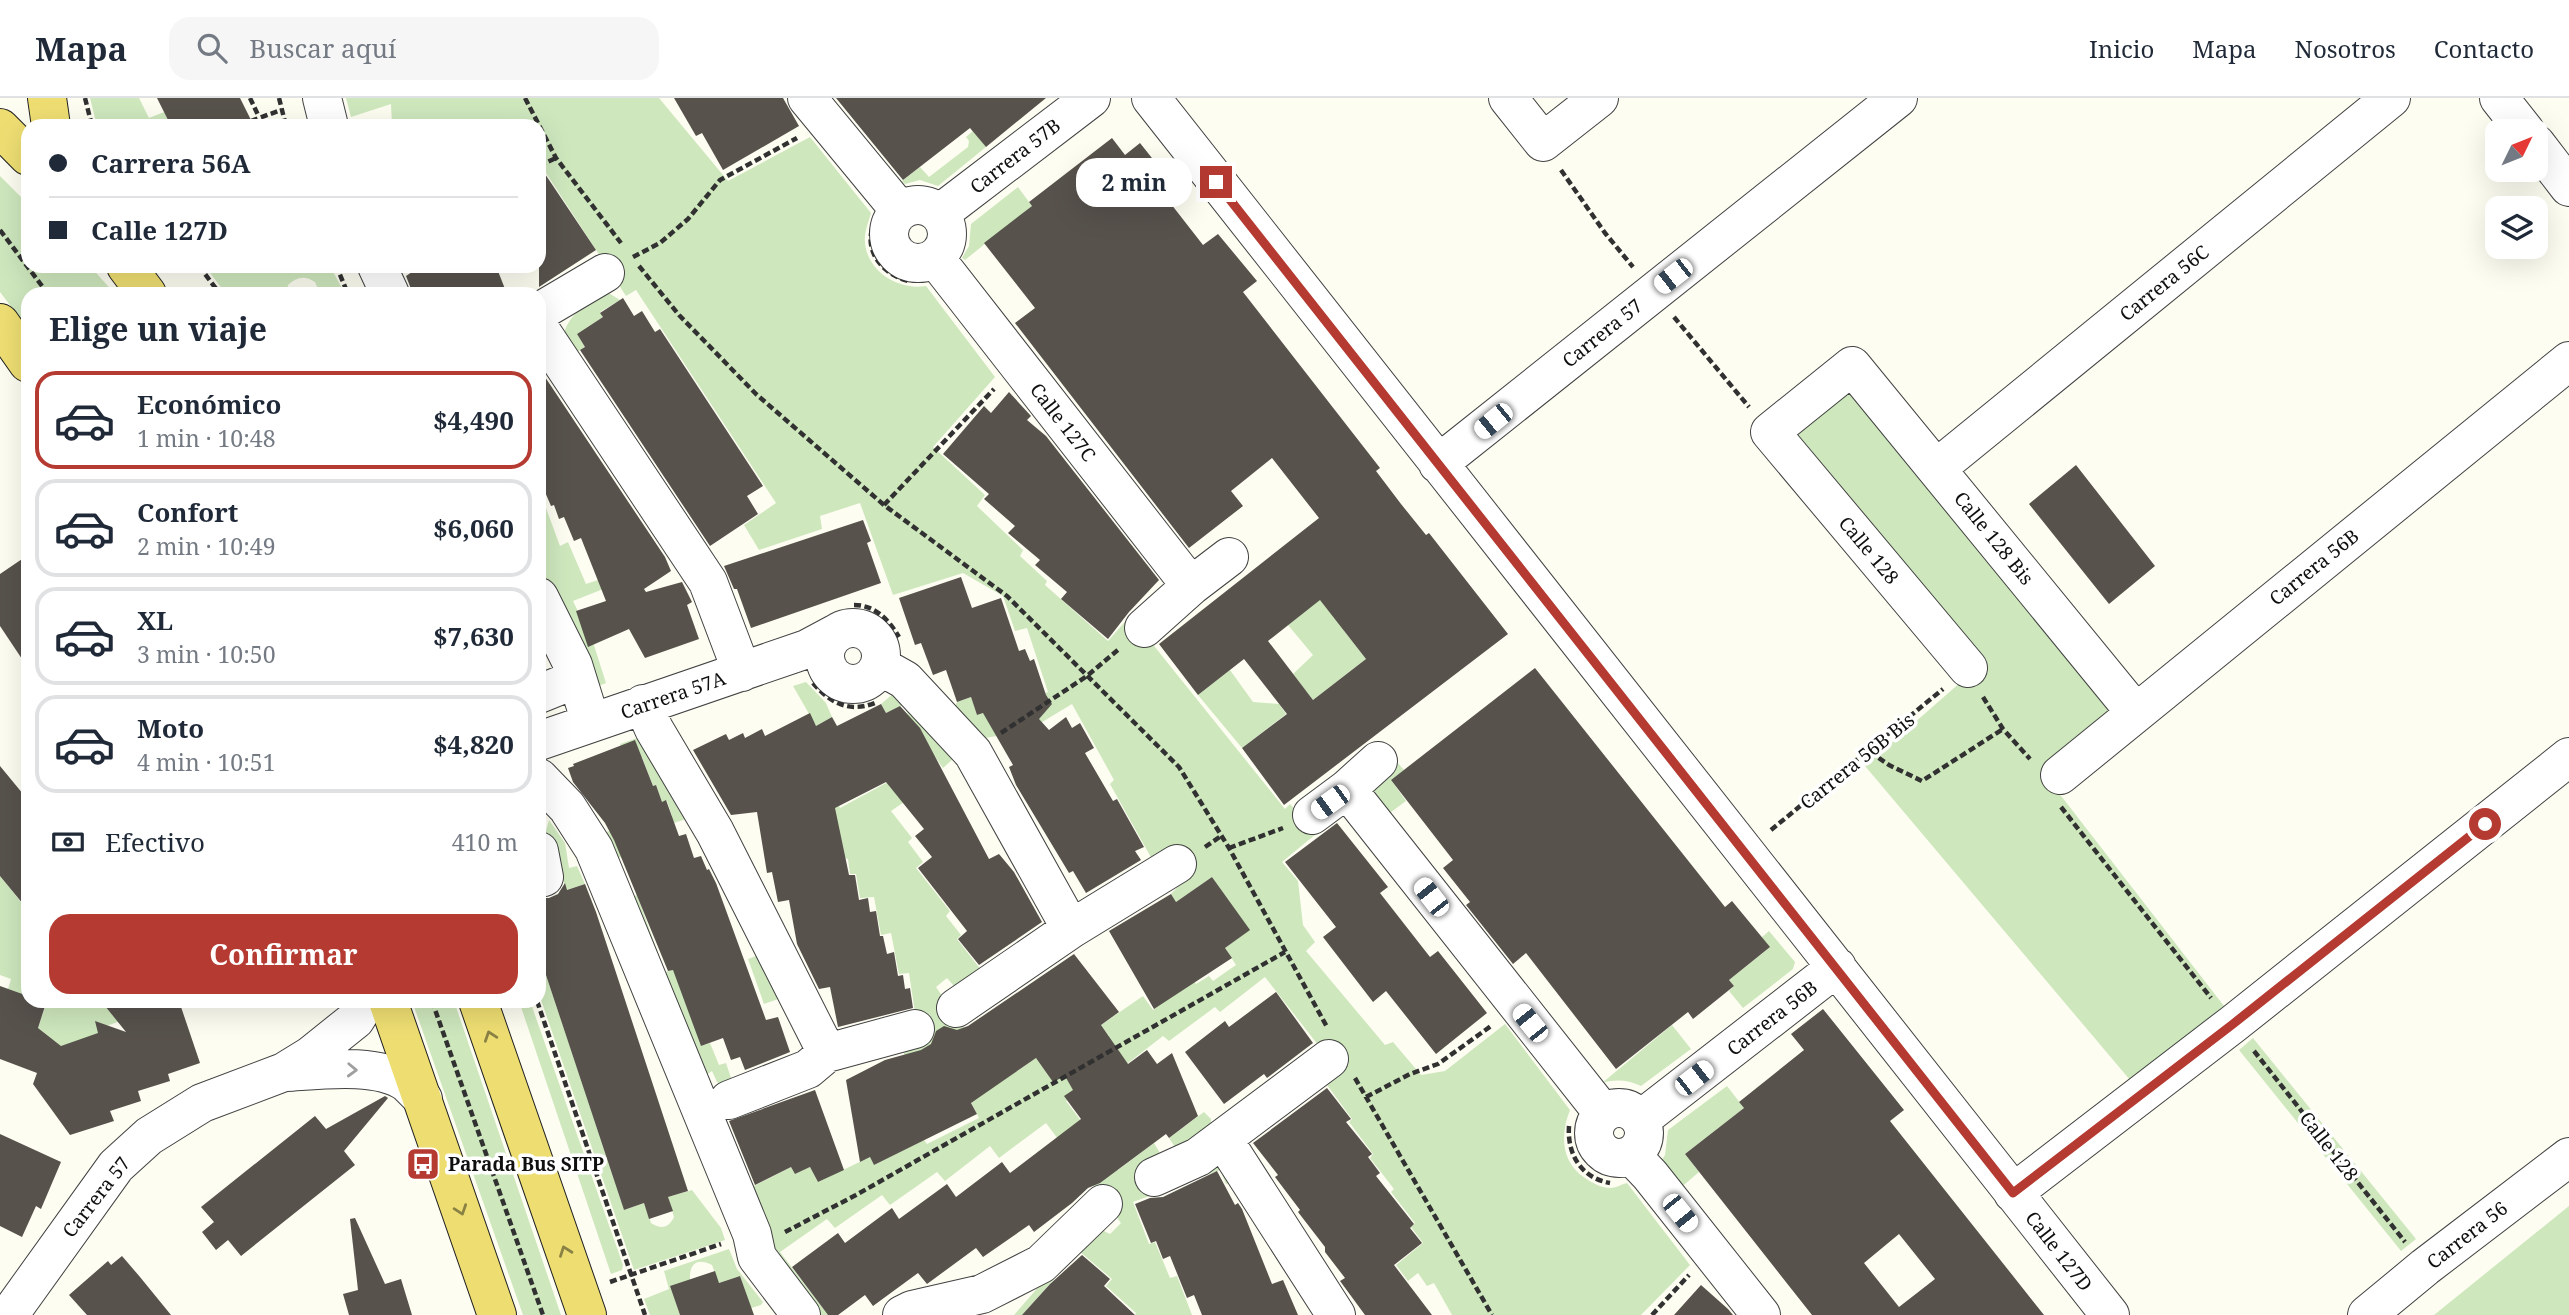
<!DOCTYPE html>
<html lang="es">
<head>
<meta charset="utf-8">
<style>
	body { margin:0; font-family:"Noto Serif",serif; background:#f6f6f7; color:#1f2937; height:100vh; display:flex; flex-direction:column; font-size:26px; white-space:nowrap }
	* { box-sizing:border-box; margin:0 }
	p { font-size:23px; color:#747a83 }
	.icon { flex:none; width:38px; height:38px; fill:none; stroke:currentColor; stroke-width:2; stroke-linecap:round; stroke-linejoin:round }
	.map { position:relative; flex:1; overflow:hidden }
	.side { position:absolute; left:21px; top:189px; width:525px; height:721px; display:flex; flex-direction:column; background:#fff; border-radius:21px; box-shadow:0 7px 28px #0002 }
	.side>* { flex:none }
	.hud { position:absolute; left:21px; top:21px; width:525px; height:154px; border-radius:21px; box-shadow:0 7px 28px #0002; display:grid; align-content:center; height:154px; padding:0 28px; background:#fff }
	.needle { width:46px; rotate:47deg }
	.buttons { position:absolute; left:2485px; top:21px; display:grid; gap:14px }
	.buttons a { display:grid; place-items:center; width:63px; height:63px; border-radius:14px; background:#fff; box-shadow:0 7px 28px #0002; font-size:35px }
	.end { position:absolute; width:32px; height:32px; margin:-16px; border:9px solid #b53a31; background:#fff; box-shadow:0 0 0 4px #fff }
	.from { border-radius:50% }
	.bubble { position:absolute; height:49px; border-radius:21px; background:#fff; box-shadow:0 7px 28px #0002; font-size:23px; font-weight:700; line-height:49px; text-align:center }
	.car { position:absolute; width:21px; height:42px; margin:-21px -10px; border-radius:9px; box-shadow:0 0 5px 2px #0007; background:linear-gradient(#fff 24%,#345 0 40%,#fff 0 76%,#345 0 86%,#fff 0) }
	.hud b { display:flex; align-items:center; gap:24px; height:66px; font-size:26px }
	.hud b+b { border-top:2px solid #e0e1e3 }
	.hud i { width:18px; height:18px; background:#1f2937 }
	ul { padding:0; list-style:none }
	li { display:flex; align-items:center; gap:21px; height:98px; margin:0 14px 10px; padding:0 14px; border:4px solid #e0e1e3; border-radius:21px }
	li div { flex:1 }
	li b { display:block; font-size:26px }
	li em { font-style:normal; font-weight:700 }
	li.selected { border-color:#b53a31 }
	li>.icon { width:63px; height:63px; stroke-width:1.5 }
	h2 { padding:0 28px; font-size:32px; line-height:84px }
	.pay { display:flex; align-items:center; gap:18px; height:77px; padding:0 28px; font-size:26px }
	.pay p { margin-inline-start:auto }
	.cta { display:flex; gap:14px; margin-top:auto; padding:14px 28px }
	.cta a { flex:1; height:80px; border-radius:21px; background:#b53a31; color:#fff; font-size:28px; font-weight:700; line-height:80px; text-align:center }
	header { display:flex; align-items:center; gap:42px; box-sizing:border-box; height:98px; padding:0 35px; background:#fff; border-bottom:2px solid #e0e1e3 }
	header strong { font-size:33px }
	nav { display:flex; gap:38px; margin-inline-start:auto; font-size:24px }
	.search { width:490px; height:63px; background:#f6f6f7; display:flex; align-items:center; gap:18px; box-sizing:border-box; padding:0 24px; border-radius:21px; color:#747a83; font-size:26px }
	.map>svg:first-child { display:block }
	.green { fill:#cee7bd }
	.building { fill:#57524c; fill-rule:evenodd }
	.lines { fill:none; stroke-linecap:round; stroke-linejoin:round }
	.minor-casing { stroke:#424242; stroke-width:40 }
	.major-casing { stroke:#202020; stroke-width:40 }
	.path { stroke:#313131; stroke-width:4.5; stroke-dasharray:7 3.5; stroke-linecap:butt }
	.minor { stroke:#fff; stroke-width:38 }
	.major { stroke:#eede72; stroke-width:38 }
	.oneway { stroke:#8a8145 }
	.oneway2 { stroke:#9f9f9f }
	.route { stroke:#b53a31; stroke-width:9 }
	.labels { text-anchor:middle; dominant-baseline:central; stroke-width:7; stroke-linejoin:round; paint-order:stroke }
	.street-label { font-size:19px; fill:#0f0f0f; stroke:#fff }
	.poi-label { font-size:19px; font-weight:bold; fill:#0f0f0f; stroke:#fff; text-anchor:start }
</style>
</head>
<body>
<header>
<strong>Mapa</strong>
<div class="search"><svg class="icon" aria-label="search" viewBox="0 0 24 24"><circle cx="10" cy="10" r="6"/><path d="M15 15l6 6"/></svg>Buscar aquí</div>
<nav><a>Inicio</a><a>Mapa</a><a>Nosotros</a><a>Contacto</a></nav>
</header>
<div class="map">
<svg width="2569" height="1217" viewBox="0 0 2569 1217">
	<rect width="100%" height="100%" fill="#fefdf2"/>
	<path class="green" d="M90 0H139L149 20 164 14 171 28H97Z
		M346 0H659L728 83 810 39 871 115C869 122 866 130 865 137 862 170 896 193 926 188L995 279 933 349 985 397 977 408 1023 452 1020 458 1047 483 1045 487 1108 543 1130 518 1285 711 1290 706 1316 736 1282 764 1298 783 1303 827 1315 844 1306 853 1385 947 1393 944 1421 977 1445 973 1505 926 1570 1012C1560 1037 1561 1064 1585 1080 1592 1085 1602 1090 1611 1090 1616 1090 1622 1086 1627 1085L1690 1167 1641 1217H1452L1434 1185 1427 1188 1418 1175 1408 1183 1396 1167 1423 1145 1411 1129 1415 1125 1391 1094 1394 1091 1370 1060 1373 1056 1349 1024 1352 1021 1327 987 1339 978 1329 961 1265 879 1220 914 1215 909 1169 943 1163 938 1119 972 1114 968 1066 1003 1118 1072 1154 1045 1160 1055 1220 1069 1229 1085 1226 1086 1220 1072 1133 1104 1149 1146 1155 1144 1170 1180 1177 1178 1192 1217H1135L1136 1215 1106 1188 1112 1181 1079 1153 1022 1217H1014L1074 1148 1100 1131 1110 1136 1121 1125 1046 1025 999 1060 990 1048 945 1083 937 1074 890 1107 882 1097 835 1130 827 1121 780 1154 828 1217H812L764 1155 596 738 612 732 624 758 618 760 632 799 637 797 665 874 675 871 701 948 710 945 719 967 726 965 733 986 726 989 717 984 712 973 702 980 754 1088 791 1069 795 1076 810 1069 818 1084 870 1059 874 1067 924 1042 927 1046 979 1020 941 945 905 958 903 953 916 921 909 875 899 876 891 835 881 837 874 799 860 800 856 776H850L848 761 845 760 828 724 834 698 840 710 899 678 910 700 891 713 912 740 908 744 923 764 916 770 950 813 946 818 961 837 957 841 985 877 954 888 947 880 936 889 1001 984 1036 960 1048 976 1109 938 1101 927 1143 898 1153 912 1159 907 1186 872 1196 886 1209 878 1213 883 1236 867 1225 850 1249 832 1212 779 1176 804 1171 796 1189 777 1153 763 1110 686 1114 682 1072 606 1029 632 980 641 954 611 957 604 971 599 977 617 1048 594 1027 530 1015 533 1003 498 963 475 893 497 860 405 820 418 822 431 759 452 744 427 776 405 636 192 626 198 546 75 539 79V28H392L391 6 351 19Z
		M973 33 986 49 938 88 920 82 905 86 902 83 920 69 929 79 968 49 969 43 966 39Z
		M0 78 28 106V168H90L115 196H28V231L0 194Z
		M1018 89 1032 108 965 162 962 160 969 148 971 126Z
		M205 168H270L274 173 280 175 293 168H330L345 196H320L315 184C305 177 296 179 288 187L286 196H226Z
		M607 194 620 202 600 214 603 219 577 236 585 249 572 257 564 235C571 213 589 204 607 194Z
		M1853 286 2113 610 2041 672 2224 908 2130 982 1865 668 1978 569 1789 338Z
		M546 410 560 448 568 444 586 486 598 482 641 476 573 503 593 544 606 585 593 590 539 485V411Z
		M1333 491 1357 522 1344 533 1366 561 1313 602 1293 576 1313 557 1288 527Z
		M1230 572 1253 604 1279 606 1286 616 1242 650 1198 597Z
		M806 584 826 605 832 619 816 628 793 588Z
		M900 590 953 661 943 670 917 633 903 607 886 615 881 606Z
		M640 639 686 721 656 731 654 725 672 718 667 703 662 704 656 687 653 688 642 659 627 664 620 646Z
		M1396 663 1404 672 1391 682 1406 703 1391 714H1383L1371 694Z
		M549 722 565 745 569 770 577 768 585 786 567 792 545 736Z
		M0 778 28 813V898L8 891 11 881 0 877Z
		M1769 833 1795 864 1793 871 1743 910 1729 893 1734 888 1729 882 1769 850 1762 839Z
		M539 856 624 1112 644 1105 651 1125C661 1131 668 1131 674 1119L668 1099 692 1092 721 1130 725 1142 634 1172 539 896Z
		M756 858H765L781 900 764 906 748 861Z
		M41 903H101L102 905 105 903 129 920 98 931V935L66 952 38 930 46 906Z
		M412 903H454L561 1217H523Z
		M530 903 623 1167 622 1172 611 1176 520 906Z
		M1672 927 1691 951 1641 988C1627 982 1617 981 1602 985Z
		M2253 940 2416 1141 2401 1153 2239 952Z
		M1727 988 1744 1010 1685 1056 1699 1074 1678 1092 1658 1068 1665 1057 1668 1032Z
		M1204 1014 1211 1021 1210 1035 1175 1049 1169 1040Z
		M2569 1108V1217H2434Z
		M729 1151 737 1171 763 1204 761 1207 751 1210 740 1178 719 1185 712 1167C688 1155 687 1179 693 1196L675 1202 680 1217H650L644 1201 669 1191 664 1173Z"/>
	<path class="building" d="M157 0H240L254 28H171Z
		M674 0H783L799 28 723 72 702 35 696 38Z
		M836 0H1046L986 49 970 30 903 82Z
		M1112 40 1125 57 1140 45 1175 89 1164 97 1203 147 1218 136 1257 183 1243 194 1380 370 1376 373 1401 406 1426 437 1429 435 1508 536 1284 707 1242 650 1287 616 1244 561 1198 597 1159 546 1319 420 1272 360 1231 393 1243 408 1189 450 1015 225 1035 210 984 145 1032 108 1029 104ZM1320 502 1366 561 1313 602 1268 543Z
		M539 67 596 152 539 189Z
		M421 168H496L507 196H413L406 178Z
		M623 200 634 218 642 213 655 234 660 231 763 388 747 398 758 416 710 448 580 252 585 249 577 236 603 219 600 215Z
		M543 276 665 459 671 473 644 491 646 494 682 484 692 504 687 507 699 541 645 560 629 531 588 549 576 513 606 503 581 440 574 443 564 419 559 421 554 407 551 408 539 380V278Z
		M1009 294 1031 318 1027 322 1046 338 1159 482 1129 514 1108 541 1061 501 1067 494 1035 467 1040 462 1008 435 1015 428 984 401 989 396 943 356 984 308 991 315Z
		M2076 367 2155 468 2109 506 2029 406Z
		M863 422 871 443 867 445 881 485 751 530 737 491H734L724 468Z
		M28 457V570L0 528V476Z
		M961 479 972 510 1001 500 1019 553 1025 551 1030 563 1034 561 1046 597 1052 606 1039 621 1049 632 1066 619 1072 630 1080 625 1094 650 1085 655 1113 703 1117 701 1144 749 1135 753 1141 762 1086 795 1073 773 1069 775 1016 687 1009 669 1013 667 983 615 977 617 971 599 957 604 946 572 933 577 921 545 915 547 899 500Z
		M1535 570 1725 809 1732 803 1770 849 1729 882 1734 888 1693 921 1688 914 1616 971 1526 855 1513 866 1466 807 1470 804 1443 770 1453 762 1391 682Z
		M881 606 886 615 900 608 920 630 989 761 999 756 1014 774 1042 824 979 867 958 841 967 833 918 770 932 759 915 738 924 731 886 684 835 710 849 777H855L859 802 868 800 870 814 876 813 880 838H883L887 856 894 854 898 878 903 877 905 891 910 890 913 910 838 929 830 889 819 891 797 846 789 802 778 804 772 774 767 775 757 714 731 717 693 652 726 636 729 642 743 635 745 640 762 631 765 638 810 615 816 628 832 619 837 628Z
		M635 642 653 688 656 687 662 704 666 702 679 738 686 736 694 760 701 758 707 772 709 771 716 785 766 922 778 919 790 954 745 972 740 959 731 962 723 940 701 948 673 872 668 873 614 742 605 725 573 684 568 670 574 668 573 666Z
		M0 668 28 702V812L0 778Z
		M1337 725 1388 789 1380 795 1430 859 1438 853 1487 915 1436 956 1386 893 1373 904 1323 839 1336 829 1285 764Z
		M1212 779 1250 832 1225 850 1232 860 1154 911 1109 833 1171 796 1176 804Z
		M565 785 567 792 585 786 596 814 688 1093 668 1099 673 1113 649 1121 644 1105 624 1112 539 856V800H549L558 796Z
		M1074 856 1119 914 1101 927 1128 966 1147 952 1157 966 1172 955 1198 1018 1169 1040 1166 1036 1100 1085 1088 1090 1072 1105 1034 1134 1029 1127 983 1159 976 1150 927 1186 918 1175 873 1208 865 1197 838 1217H828L792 1169 838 1135 845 1145 892 1110 899 1121 947 1086 956 1099 1002 1064 1010 1075 1081 1021 1064 998 1073 992 1065 978 1053 984 1036 960 971 1005 977 1016 874 1067 870 1059 860 1064 846 982 885 962 921 952 931 946 936 933 944 928 957 932 968 928Z
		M0 888 28 898V903L46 905 38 930 61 948 98 935 95 923 126 934 101 903H179L200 965 168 976 170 983 138 993 141 1003 110 1013 114 1023 70 1037 33 986 37 975 0 961Z
		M1276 894 1313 945 1267 980 1264 976 1224 1006 1185 954 1225 923 1229 929Z
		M1823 911 1904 1012 1890 1023 2044 1217H1812L1685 1056 1744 1010 1739 1004 1804 952 1791 936ZM1899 1136 1935 1181 1899 1209 1864 1165Z
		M1327 990 1351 1021 1346 1024 1372 1056 1368 1059 1380 1075 1376 1078 1414 1126 1410 1130 1422 1145 1394 1167 1432 1217H1365L1340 1183 1345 1180 1325 1154V1149L1298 1114 1300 1112 1275 1079 1278 1077 1253 1045Z
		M815 992 844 1072 818 1084 810 1069 795 1076 791 1069 755 1087 729 1023Z
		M385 998 388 1000 344 1053 355 1067 241 1158 228 1142 216 1152 202 1134 214 1124 201 1109 315 1018 326 1031Z
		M0 1036 61 1064 41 1111 36 1108 22 1139 0 1128Z
		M1217 1073 1235 1107 1238 1105 1242 1111 1272 1186 1283 1182 1298 1217H1202L1194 1197 1187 1200 1170 1158 1163 1161 1156 1143 1151 1145 1135 1106 1150 1100 1163 1099Z
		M355 1120 385 1186 401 1181 412 1217H349L343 1196 358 1192 350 1121Z
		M1082 1157 1110 1181 1104 1188 1135 1217H1022L1050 1186Z
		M122 1158 140 1179 171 1217H87L69 1197 108 1163 111 1167Z
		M715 1173 719 1185 740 1178 754 1217H680L670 1188Z
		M1701 1187 1728 1211 1733 1217H1674Z"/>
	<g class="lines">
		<defs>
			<path id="minor" d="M322 0 329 28
				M807 0 892 103 902 111
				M1151 0 2110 1217
				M1508 0 1543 44 1599 0
				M2499 0 2525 33
				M2536 46 2569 89
				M889 136a29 29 0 1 1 58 0a29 29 0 1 1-58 0Z
				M939 116 1091 0
				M935 160 1191 488
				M377 168 390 196
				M539 214 605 175
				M539 230 708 484 742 574
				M1438 366 1898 0
				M1937 370 2391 0
				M539 499 573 567 591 625
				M825 558a28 28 0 1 1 56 0a28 28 0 1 1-56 0Z
				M1144 530 1191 488 1229 459
				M880 568 905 582 973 655 1071 831
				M1968 570 1770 334 1852 268 2135 614
				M539 596 576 581
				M643 606 654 631 715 734 827 955
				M539 643 807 551 835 536
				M2060 677 2569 263
				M539 680 567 709 594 751 752 1136 757 1159 801 1217
				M1347 691 1603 1015
				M1312 717 1347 691 1378 663
				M539 753 544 779
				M956 910 1071 831 1177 766
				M286 974C319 972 378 964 407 985 412 990 418 996 423 1001
				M729 1002 808 971 827 955 915 931
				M1594 1035a25 25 0 1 1 50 0a25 25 0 1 1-50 0Z
				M1640 1022 1837 869
				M1223 1041 1336 1217
				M1631 1057 1650 1077 1761 1217
				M1154 1079 1198 1059 1329 961
				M2013 1095 2233 926 2569 659
				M9 1217 116 1068 149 1038 202 1005 284 974 310 958 355 922 367 903
				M902 1217 912 1212 982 1196 1041 1166 1103 1106
				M2367 1217 2425 1169 2569 1059"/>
			<path id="major" d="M47 0 51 28
				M0 30 28 58
				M126 168 147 196
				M0 225 28 265
				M388 903 497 1217
				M478 903 587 1217"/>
		</defs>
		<use href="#minor" class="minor-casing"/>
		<use href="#major" class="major-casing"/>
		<path class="path" d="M85 0 92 28
			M250 0 259 19
			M279 0 286 28
			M525 0 556 60 621 145
			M251 23 281 12
			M539 68 556 60
			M1561 72 1605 135 1633 169
			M872 131C865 156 885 177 908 183
			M0 132 48 196
			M633 159 660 145 688 121 720 82 797 40
			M199 168 220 196
			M639 168 679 217 756 296 884 407 1007 498 1179 669 1229 750 1327 929
			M343 170 338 172 348 196
			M1674 219 1749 309
			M884 407 994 291
			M854 507C875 507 889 522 899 539
			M813 585C830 605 849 615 875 605
			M1983 599 2003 631 2030 661
			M1001 635 1087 578 1119 551
			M1870 654 1889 667 1922 683 2003 631
			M2061 709 2211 900
			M1771 732 1943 591
			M1205 749 1221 738
			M1229 750 1283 730
			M432 903 543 1217
			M537 903 645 1217
			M2254 953 2405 1144
			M1355 980 1492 1217
			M1366 999 1410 976 1438 966 1491 928
			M1569 1028C1567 1056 1581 1080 1610 1085
			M785 1134 856 1097 1285 854
			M610 1184 721 1146
			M1652 1217 1689 1177"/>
		<use href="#minor" class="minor"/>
		<use href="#major" class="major"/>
	</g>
	<defs><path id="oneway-chevron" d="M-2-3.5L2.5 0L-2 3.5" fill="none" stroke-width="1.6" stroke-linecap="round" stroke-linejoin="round" transform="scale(1.75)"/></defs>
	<g class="oneway">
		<use href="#oneway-chevron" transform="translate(490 938) rotate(-109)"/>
		<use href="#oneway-chevron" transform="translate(461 1112) rotate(71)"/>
		<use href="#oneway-chevron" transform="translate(565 1153) rotate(-110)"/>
	</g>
	<use class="oneway2" href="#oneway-chevron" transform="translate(352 972) rotate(2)"/>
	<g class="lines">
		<path class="route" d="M1216 84 2013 1095 2233 926 2485 726"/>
	</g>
	<defs>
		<symbol id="bus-square" viewBox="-11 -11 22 22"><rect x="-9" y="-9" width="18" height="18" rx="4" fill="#b53a31" stroke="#fff"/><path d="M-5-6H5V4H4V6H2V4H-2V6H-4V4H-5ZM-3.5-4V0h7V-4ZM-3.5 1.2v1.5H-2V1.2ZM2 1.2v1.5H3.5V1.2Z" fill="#fff"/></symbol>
	</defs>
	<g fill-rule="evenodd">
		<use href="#bus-square" x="404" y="1047" width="38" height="38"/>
	</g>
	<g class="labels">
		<g class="street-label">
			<text transform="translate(1015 58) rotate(-38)">Carrera 57B</text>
			<text transform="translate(2164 185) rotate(-39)">Carrera 56C</text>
			<text transform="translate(1602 235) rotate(-39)">Carrera 57</text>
			<text transform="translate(1063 324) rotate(52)">Calle 127C</text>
			<text transform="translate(1994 440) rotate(51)">Calle 128 Bis</text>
			<text transform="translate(1869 452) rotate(50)">Calle 128</text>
			<text transform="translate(2314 469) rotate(-39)">Carrera 56B</text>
			<text transform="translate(673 597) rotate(-19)">Carrera 57A</text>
			<text transform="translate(1857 663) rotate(-39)">Carrera 56B Bis</text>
			<text transform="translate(1772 920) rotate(-38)">Carrera 56B</text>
			<text transform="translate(2329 1048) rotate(52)">Calle 128</text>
			<text transform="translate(96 1099) rotate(-52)">Carrera 57</text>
			<text transform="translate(2467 1137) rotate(-38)">Carrera 56</text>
			<text transform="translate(2059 1153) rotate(52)">Calle 127D</text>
		</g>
		<g class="poi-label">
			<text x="448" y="1066">Parada Bus SITP</text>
		</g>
	</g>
</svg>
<div class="buttons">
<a><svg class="needle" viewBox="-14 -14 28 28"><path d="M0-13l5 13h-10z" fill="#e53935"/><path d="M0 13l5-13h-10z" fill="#747a83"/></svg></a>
<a><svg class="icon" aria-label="layers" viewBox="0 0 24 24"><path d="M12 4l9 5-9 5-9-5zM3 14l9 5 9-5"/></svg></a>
</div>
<i class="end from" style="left:2485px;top:726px"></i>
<i class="end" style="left:1216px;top:84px"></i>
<div class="bubble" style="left:1076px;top:60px;width:116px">2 min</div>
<i class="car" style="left:1673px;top:178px;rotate:232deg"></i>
<i class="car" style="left:1493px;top:323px;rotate:231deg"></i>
<i class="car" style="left:1330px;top:704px;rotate:234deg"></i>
<i class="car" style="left:1431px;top:799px;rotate:322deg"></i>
<i class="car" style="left:1530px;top:925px;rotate:321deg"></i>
<i class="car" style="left:1694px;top:980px;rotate:52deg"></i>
<i class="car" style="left:1680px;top:1115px;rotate:141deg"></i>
<div class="hud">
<b><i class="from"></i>Carrera 56A</b>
<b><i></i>Calle 127D</b>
</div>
<section class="side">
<h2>Elige un viaje</h2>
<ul>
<li class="selected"><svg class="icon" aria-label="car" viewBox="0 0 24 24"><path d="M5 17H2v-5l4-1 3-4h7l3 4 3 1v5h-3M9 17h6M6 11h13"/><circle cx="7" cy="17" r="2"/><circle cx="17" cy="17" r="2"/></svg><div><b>Económico</b><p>1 min · 10:48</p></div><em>$4,490</em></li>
<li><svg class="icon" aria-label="car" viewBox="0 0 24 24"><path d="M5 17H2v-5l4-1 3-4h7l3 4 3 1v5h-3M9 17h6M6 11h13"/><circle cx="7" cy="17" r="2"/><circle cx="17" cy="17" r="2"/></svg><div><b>Confort</b><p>2 min · 10:49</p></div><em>$6,060</em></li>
<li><svg class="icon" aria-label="car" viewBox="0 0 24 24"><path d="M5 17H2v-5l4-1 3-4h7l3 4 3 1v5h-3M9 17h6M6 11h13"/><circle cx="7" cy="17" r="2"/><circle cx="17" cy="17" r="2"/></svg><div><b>XL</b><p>3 min · 10:50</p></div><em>$7,630</em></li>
<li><svg class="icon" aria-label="car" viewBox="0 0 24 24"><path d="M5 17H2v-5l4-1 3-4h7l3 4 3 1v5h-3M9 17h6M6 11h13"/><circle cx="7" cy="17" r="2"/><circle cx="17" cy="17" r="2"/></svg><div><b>Moto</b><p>4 min · 10:51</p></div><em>$4,820</em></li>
</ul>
<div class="pay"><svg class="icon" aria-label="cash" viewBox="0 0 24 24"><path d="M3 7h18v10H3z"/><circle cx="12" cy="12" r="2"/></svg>Efectivo<p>410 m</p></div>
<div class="cta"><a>Confirmar</a></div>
</section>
</div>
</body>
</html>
